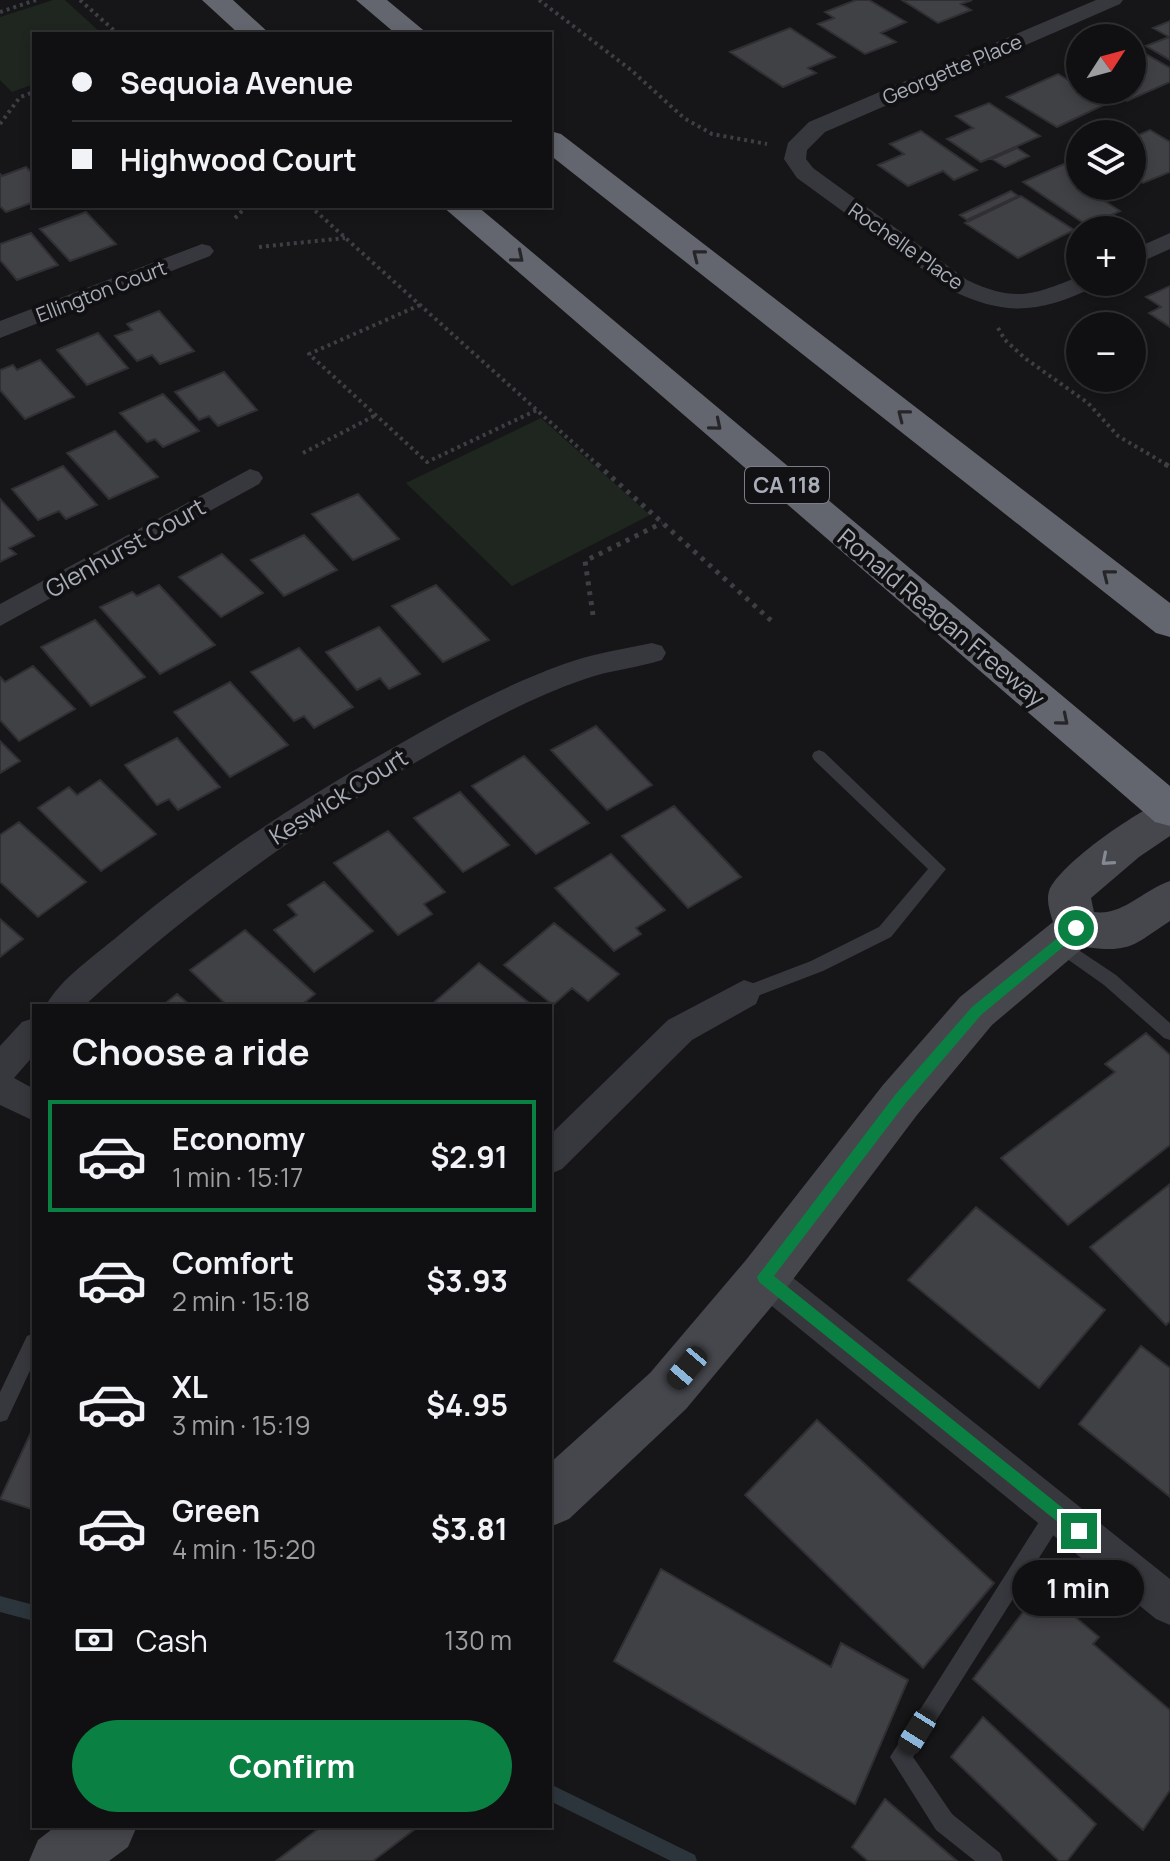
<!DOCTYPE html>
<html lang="en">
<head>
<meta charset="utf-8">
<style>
	body { margin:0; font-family:Manrope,sans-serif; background:#1e1e20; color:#f1f3f6; height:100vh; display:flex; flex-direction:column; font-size:30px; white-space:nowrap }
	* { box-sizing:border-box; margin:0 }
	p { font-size:26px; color:#9c9d9f }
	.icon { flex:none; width:44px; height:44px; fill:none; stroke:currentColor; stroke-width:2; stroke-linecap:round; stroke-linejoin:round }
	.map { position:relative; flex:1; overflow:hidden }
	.sheet { position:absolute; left:32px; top:1004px; width:520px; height:824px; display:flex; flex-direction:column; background:#101012; border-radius:0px; box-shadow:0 4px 12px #0003,0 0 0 2px #303032 }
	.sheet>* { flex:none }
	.guide { position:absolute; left:32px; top:32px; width:520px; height:176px; border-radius:0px; box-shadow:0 4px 12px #0003,0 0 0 2px #303032; display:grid; align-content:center; height:176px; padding:0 40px; background:#101012 }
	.needle { width:52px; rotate:54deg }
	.controls { position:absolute; left:1066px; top:24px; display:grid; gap:16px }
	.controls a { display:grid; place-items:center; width:80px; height:80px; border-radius:50%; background:#101012; box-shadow:0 4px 12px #0003,0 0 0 2px #303032; font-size:40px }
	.end { position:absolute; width:36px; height:36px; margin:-18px; border:10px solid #0b8043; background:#fff; box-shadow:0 0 0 4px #fff }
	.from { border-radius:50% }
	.bubble { position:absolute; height:56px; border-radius:28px; background:#101012; box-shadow:0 4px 12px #0003,0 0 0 2px #303032; font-size:26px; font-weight:700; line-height:56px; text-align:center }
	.car { position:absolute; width:24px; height:48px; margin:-24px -12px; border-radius:10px; box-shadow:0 0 6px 2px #0007; background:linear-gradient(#222 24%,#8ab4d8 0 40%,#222 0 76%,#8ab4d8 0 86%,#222 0) }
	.guide b { display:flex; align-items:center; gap:28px; height:76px; font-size:30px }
	.guide b+b { border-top:2px solid #303032 }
	.guide i { width:20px; height:20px; background:#f1f3f6 }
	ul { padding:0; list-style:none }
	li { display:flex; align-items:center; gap:24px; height:112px; margin:0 16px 12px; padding:0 24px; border:4px solid transparent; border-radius:0px }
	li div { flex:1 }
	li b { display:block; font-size:30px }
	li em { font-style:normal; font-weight:700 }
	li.selected { border-color:#0b8043 }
	li>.icon { width:72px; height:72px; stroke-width:1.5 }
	h2 { padding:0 40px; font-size:36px; line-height:96px }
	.pay { display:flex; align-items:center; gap:20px; height:88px; padding:0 40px; font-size:30px }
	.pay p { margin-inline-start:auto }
	.button { display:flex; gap:16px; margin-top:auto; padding:16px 40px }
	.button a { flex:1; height:92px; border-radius:48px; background:#0b8043; color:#fff; font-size:32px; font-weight:700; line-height:92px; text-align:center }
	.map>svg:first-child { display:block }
	.green { fill:#1e261f }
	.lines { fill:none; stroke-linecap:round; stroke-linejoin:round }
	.stream { fill:#2c353c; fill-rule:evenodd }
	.building { fill:#404145; stroke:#303034; stroke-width:2 }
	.path-far1 { stroke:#3d3f44; stroke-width:4; stroke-dasharray:3 4; stroke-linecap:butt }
	.path { stroke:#3d3f44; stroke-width:5; stroke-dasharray:4 6; stroke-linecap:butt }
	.service { fill:#37383d; fill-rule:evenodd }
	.minor { fill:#37383d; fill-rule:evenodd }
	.secondary { fill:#45474d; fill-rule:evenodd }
	.motorway { fill:#63666e; fill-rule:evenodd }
	.oneway { stroke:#26262a }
	.oneway2 { stroke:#858993 }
	.route { fill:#0b8043 }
	.labels { text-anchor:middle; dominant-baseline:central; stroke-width:8; stroke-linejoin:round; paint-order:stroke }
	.far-street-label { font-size:20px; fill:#a8adb8; stroke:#111113 }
	.shield { fill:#111113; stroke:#7b7e86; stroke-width:2 }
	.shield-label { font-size:22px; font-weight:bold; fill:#a8adb8 }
	.street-label { font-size:24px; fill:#a8adb8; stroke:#111113 }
</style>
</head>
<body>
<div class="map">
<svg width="1170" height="1861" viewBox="0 0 1170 1861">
	<rect width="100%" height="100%" fill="#161618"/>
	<path class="green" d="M53 0H65L102 34H34V84L12 92 0 80V17Z
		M541 418 650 515 512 586 406 483Z"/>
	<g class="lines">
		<path class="stream" d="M0 1596 34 1605V1621L0 1612Z
			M550 1784 695 1855 697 1861H671L550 1801Z"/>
	</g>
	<path class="building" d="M856 0H869L906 22 881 33 896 42 865 54 818 24 834 18 825 12Z
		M902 0H972L961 4 971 10 938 23Z
		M1170 21V60L1146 46 1169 37 1153 28Z
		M790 28 835 57 808 68 816 73 783 87 730 52Z
		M1132 46 1170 68V82L1127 101 1108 90H1132Z
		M1058 74 1080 87V90H1086L1108 103 1057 127 1007 97Z
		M989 103 1040 136 981 162 947 139 973 128 956 116Z
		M1150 130 1170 142V172L1143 183 1132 176V138Z
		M921 131 977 170 954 180 943 171 908 186 878 165 904 154 890 144Z
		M1017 148 1029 156 1005 167 992 159Z
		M1080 157V186L1130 188 1103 200 1120 211 1088 226 1023 182Z
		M26 167 34 175V202L6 212 0 206V174L2 176Z
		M1011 191 1018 196 967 220 960 215Z
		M1021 196 1074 230 1018 258 965 223Z
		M86 212 116 244 70 261 40 229Z
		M31 233 58 265 17 280 0 260V244Z
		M1170 286V327L1149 313 1161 307 1146 297Z
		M159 311 194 351 160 364 152 355 137 361 115 336 132 330 127 324Z
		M98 333 128 368 87 385 57 350Z
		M40 360 74 397 25 419 0 390V370L13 365 17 370Z
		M224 372 257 410 218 426 209 416 199 420 175 392Z
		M163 394 199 431 163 447 155 439 147 442 120 413Z
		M115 431 158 477 109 499 67 453Z
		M63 466 97 505 66 519 59 511 38 520 12 489Z
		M358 494 399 539 353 560 312 514Z
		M0 499 34 536 9 548 16 554 0 562Z
		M304 535 337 570 284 596 251 560Z
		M222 554 263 593 221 617 179 577Z
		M159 585 215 645 160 674 100 607 132 592 137 596Z
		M436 585 489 640 443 662 392 606Z
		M95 620 145 677 91 706 41 647Z
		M379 627 420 674 389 689 380 678 357 690 326 652Z
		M299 648 353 707 314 728 304 716 294 721 251 672Z
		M33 666 75 709 19 741 0 720V677L5 682Z
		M230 682 288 745 230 777 174 712Z
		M596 726 652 785 607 810 551 750Z
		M177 738 220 787 178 810 169 799 157 805 125 765Z
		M0 741 20 761 0 773Z
		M524 756 589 823 536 854 472 786Z
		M100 780 156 834 101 871 38 808 69 787 77 795Z
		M460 792 509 845 463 872 414 818Z
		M674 806 741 877 688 908 622 836Z
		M19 822 86 882 38 917 0 882V835Z
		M388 831 445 892 424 904 432 914 398 935 334 863Z
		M611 854 665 910 636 928 641 934 614 951 555 888Z
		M324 882 373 931 314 972 274 930 297 915 288 905Z
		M0 919 23 939 0 957Z
		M554 923 619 974 588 1001 572 988 553 1005 504 965Z
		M245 930 315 994 300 1006H228L190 970Z
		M479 963 533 1006H430Z
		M177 994 191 1006H162Z
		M1146 1033 1170 1055V1145L1068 1225 1001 1158 1115 1072 1105 1064Z
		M1170 1184V1321L1166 1325 1090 1247Z
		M976 1207 1105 1310 1039 1388 908 1280Z
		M1141 1346 1170 1368V1497L1079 1424Z
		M817 1420 994 1583 923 1668 745 1495Z
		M34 1426V1510L0 1499Z
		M661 1569 831 1667 841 1643 908 1680 855 1804 614 1661Z
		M1041 1588 1099 1637 1093 1644 1170 1710V1790L1143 1830 973 1679Z
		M983 1717 1096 1824 1067 1861H1059L951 1757Z
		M885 1799 957 1861H868L852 1847Z
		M322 1826H413L415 1829 373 1861H276Z"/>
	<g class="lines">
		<path class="path-far1" d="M80 0 118 34
			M539 0 631 70 684 118 712 134 767 144
			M0 12 36 0
			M0 124 20 97 34 92
			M310 206 599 466
			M235 218 247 206
			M259 247 345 238
			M420 305 309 354 427 462 537 410
			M998 328 1005 340 1026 359 1088 403 1118 436 1169 466
			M303 453 376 415"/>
		<path class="path" d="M597 464 775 624
			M1165 464 1170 467
			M593 615 585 561 662 523"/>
		<path class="service" d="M819 750 824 752 946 869 891 937 823 971 744 1001 738 999 736 994 738 989 811 961 879 927 928 869 814 760 812 756 814 752Z
			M1059 937 1116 975 1170 1023V1040L1164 1038 1104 985 1053 949 1051 944 1053 939Z
			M34 1333V1362L7 1420 0 1422V1392L27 1336Z
			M1056 1503 1063 1506 1066 1513 1063 1520 913 1757 952 1814 1000 1853 1003 1861H975L936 1830 890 1757 1049 1506Z"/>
		<path class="minor" d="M1096 0H1123L1120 4 825 132 807 150 806 159 813 168 967 280C1016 303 1033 295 1080 276V282H1098L1094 287C1040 313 1006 317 951 290L797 178 784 159 788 143 809 122Z
			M1170 233V249L1132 266V250Z
			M202 244 210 246 214 251 210 256 0 338V321Z
			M250 469 259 472 263 478 259 484 0 626V604Z
			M652 643 662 646 666 653 662 660C637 668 610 670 585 679 532 697 481 725 432 753 307 824 191 908 84 1006H46C58 980 101 951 124 931 206 862 296 803 389 750 445 718 503 686 564 664 592 654 622 649 652 643Z
			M744 980 756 984 760 994 756 1004 692 1040 562 1169 550 1174V1135L668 1020Z
			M34 1018V1055L14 1078 34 1089V1121L0 1105V1046L22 1022Z
			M764 1260 777 1265 1170 1579V1625L1156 1619 751 1289 746 1277 751 1265Z"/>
		<path class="secondary" d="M1170 798V836L1139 857 1091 898 1094 912C1123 916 1143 890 1170 881V921C1132 946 1131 953 1084 947L992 1025 917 1115 782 1294 686 1409 569 1519 550 1527V1463L650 1373 746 1260 883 1085 960 997 1053 922C1050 912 1046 901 1049 891 1059 864 1142 807 1170 798Z
			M56 1826H137L128 1847 109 1861H29L38 1840Z"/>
		<path class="motorway" d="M202 0H233L270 34H239Z
			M356 0H387L428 34H396Z
			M550 131 561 134 1170 603V637L1156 633 550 155Z
			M442 206H477L1170 786V826L1155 822Z"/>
	</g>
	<defs><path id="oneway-chevron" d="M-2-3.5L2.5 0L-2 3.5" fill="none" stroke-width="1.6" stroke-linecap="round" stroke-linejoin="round" transform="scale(2)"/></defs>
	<g class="oneway">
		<use href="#oneway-chevron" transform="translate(698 255) rotate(-142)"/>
		<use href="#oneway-chevron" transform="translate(518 257) rotate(40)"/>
		<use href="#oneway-chevron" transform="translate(903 415) rotate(-142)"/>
		<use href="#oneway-chevron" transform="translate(716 425) rotate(40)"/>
		<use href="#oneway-chevron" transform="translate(1108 575) rotate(-142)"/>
		<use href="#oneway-chevron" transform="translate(1063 720) rotate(40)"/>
	</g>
	<use class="oneway2" href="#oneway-chevron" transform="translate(1107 860) rotate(139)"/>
	<path class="route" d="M1076 923 1081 924V932L981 1015 905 1104 774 1276 1085 1526V1537L1079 1539 759 1282 757 1277 895 1095 972 1007Z"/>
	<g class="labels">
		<g class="far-street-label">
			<text transform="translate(952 69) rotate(-23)">Georgette Place</text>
			<text transform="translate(906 246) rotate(35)">Rochelle Place</text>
			<text transform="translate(101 291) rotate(-21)">Ellington Court</text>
		</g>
		<rect class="shield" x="745" y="467" width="84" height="36" rx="6"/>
		<g class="shield-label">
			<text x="787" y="485">CA 118</text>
		</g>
		<g class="street-label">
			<text transform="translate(125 547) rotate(-29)">Glenhurst Court</text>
			<text transform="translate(942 617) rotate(40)">Ronald Reagan Freeway</text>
			<text transform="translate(338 796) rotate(-32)">Keswick Court</text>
		</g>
	</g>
</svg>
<div class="controls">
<a><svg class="needle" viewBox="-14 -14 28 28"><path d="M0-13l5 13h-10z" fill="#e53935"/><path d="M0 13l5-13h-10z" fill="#9c9d9f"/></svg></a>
<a><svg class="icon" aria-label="layers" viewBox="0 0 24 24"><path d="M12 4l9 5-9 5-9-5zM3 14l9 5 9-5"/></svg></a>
<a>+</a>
<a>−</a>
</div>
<i class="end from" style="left:1076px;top:928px"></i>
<i class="end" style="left:1079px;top:1531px"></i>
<div class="bubble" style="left:1012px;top:1560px;width:132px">1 min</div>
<i class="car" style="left:687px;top:1368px;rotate:220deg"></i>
<i class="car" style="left:917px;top:1732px;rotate:212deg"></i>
<div class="guide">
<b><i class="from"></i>Sequoia Avenue</b>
<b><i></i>Highwood Court</b>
</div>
<section class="sheet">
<h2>Choose a ride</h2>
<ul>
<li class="selected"><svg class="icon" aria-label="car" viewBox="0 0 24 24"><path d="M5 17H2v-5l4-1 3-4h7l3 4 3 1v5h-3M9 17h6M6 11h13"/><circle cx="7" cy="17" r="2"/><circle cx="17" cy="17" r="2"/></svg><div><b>Economy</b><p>1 min · 15:17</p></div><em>$2.91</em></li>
<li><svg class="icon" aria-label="car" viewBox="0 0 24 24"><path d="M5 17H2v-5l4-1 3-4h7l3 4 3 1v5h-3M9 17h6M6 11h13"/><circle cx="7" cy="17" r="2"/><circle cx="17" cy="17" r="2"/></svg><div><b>Comfort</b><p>2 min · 15:18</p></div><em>$3.93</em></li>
<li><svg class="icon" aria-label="car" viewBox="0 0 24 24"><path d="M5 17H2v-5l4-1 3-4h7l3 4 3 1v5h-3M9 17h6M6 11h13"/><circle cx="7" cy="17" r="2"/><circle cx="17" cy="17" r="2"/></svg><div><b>XL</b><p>3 min · 15:19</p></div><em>$4.95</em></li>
<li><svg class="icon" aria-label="car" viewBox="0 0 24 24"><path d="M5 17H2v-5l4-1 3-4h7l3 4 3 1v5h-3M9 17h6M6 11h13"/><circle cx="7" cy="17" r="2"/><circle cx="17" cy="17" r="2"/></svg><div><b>Green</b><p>4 min · 15:20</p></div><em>$3.81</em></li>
</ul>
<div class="pay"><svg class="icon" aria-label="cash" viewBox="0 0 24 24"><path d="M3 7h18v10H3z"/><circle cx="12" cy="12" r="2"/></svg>Cash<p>130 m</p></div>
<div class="button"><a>Confirm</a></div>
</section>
</div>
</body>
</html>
